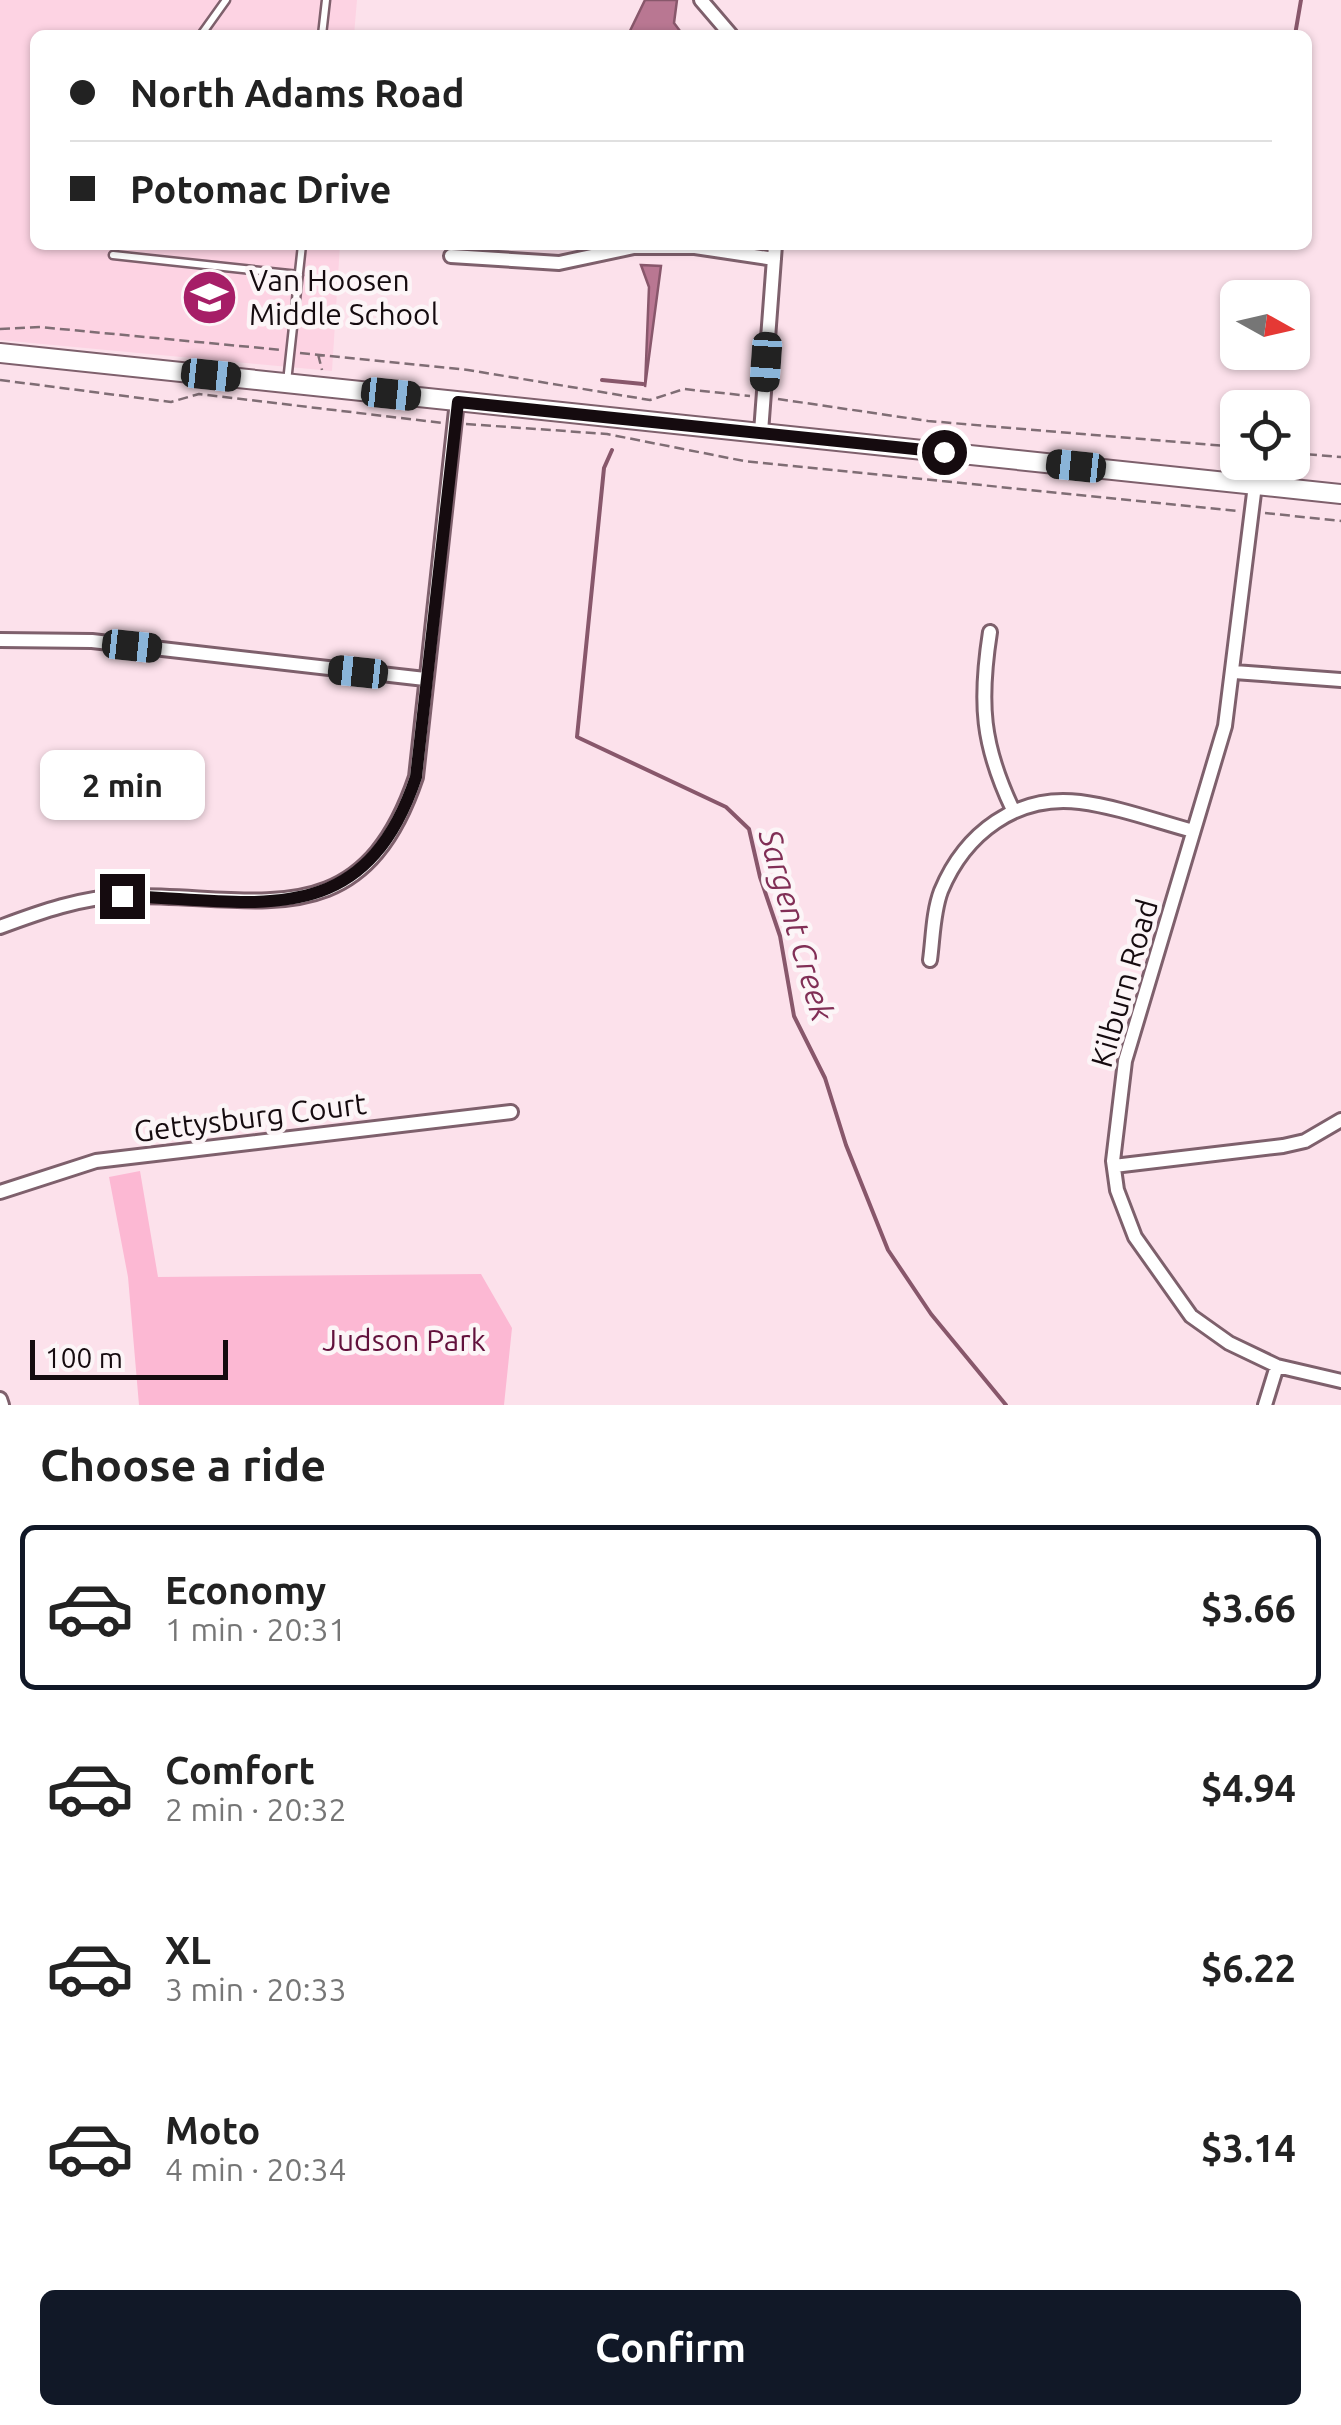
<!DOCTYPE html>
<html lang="en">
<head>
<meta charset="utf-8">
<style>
	body { margin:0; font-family:Ubuntu,sans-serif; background:#f2f2f2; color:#222; height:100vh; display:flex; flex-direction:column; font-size:38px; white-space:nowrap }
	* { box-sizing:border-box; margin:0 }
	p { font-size:32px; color:#767676 }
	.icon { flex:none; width:55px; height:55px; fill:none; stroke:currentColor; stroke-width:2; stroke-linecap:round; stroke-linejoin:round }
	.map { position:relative; height:1405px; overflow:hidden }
	.drawer { display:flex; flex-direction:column; background:#fff; flex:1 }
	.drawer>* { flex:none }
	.top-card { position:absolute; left:30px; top:30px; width:1282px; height:220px; border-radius:15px; box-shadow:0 2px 8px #0004; display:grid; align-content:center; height:220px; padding:0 40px; background:#fff }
	.needle { width:65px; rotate:98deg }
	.controls { position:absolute; left:1220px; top:280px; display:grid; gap:20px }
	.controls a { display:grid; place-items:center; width:90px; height:90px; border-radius:15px; background:#fff; box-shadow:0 2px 8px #0004; font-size:50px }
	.scale { position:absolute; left:30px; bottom:25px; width:198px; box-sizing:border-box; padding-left:10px; border:5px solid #150b0f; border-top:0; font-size:28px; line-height:35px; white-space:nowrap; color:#150b0f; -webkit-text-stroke:8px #fcf5f7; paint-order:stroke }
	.end { position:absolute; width:45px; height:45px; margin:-22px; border:12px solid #150b0f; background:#fff; box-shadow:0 0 0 5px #fff }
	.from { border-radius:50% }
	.bubble { position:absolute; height:70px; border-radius:15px; background:#fff; box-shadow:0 2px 8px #0004; font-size:32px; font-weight:700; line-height:70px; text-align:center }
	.car { position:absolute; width:30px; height:60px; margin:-30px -15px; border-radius:12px; box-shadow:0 0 8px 2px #0007; background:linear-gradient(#222 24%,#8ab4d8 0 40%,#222 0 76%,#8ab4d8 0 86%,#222 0) }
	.top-card b { display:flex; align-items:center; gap:35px; height:95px; font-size:38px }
	.top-card b+b { border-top:2px solid #e0e0e0 }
	.top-card i { width:25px; height:25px; background:#222 }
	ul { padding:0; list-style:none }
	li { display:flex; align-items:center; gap:30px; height:165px; margin:0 20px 15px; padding:0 20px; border:5px solid transparent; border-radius:15px }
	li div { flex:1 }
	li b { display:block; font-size:38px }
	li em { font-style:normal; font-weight:700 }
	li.current { border-color:#111827 }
	li>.icon { width:90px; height:90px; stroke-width:1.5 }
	h2 { padding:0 40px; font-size:45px; line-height:120px }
	.primary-button { display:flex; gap:20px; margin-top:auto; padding:20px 40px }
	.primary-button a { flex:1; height:115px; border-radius:15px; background:#111827; color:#fff; font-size:40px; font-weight:700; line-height:115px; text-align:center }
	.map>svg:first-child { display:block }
	.built { fill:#fdd3e3 }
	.green { fill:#fcb8d3 }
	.water { fill:#b97792; stroke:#88576b; stroke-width:2.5 }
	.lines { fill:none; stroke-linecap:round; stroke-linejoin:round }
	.stream { stroke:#88576b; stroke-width:4 }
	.lane-casing { stroke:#7e606c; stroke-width:11 }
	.street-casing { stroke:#7e606c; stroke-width:18 }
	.secondary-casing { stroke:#7e606c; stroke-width:22 }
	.path { stroke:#7f6d74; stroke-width:2.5; stroke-dasharray:10 5; stroke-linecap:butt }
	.lane { stroke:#fff; stroke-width:6 }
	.street { stroke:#fff; stroke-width:12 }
	.secondary { stroke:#fff; stroke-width:18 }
	.route { stroke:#150b0f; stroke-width:12 }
	.labels { text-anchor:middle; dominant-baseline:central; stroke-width:9; stroke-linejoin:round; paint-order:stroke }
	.poi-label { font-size:30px; fill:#150b0f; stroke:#fcf5f7; text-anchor:start }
	.street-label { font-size:30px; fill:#150b0f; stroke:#fcf5f7 }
	.park-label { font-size:30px; fill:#62113c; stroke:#fcf5f7 }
	.water-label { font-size:32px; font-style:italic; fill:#812f56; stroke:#fcf5f7 }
</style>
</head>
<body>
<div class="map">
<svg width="1341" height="1405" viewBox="0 0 1341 1405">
	<rect width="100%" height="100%" fill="#fce1eb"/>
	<path class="built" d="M0 0H357L354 35H35V245H340L332 371 0 340Z"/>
	<path class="green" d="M140 1171 158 1277 481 1274 512 1328 504 1405H139L128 1277 109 1177Z"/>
	<path class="water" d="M645 0H677L674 23 683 35H628Z
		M641 265 661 266 645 387 649 287Z"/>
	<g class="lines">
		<path class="stream" d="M1295 35 1301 0
			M602 380 643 384
			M612 450 604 468 577 737 726 807 749 829 760 877 780 936 794 1016 825 1078 846 1145 888 1250 931 1314 1006 1405"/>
		<defs>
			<path id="lane" d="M201 35 226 0
				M322 35 326 0
				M113 255 299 275
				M287 382 302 245"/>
			<path id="street" d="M701 0 731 35
				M451 256 559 263 634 247H695L774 259
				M761 432 775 245
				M1255 485 1225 726 1125 1061 1113 1161 1117 1190 1135 1237 1191 1316 1229 1343 1277 1366 1341 1381
				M990 632C979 703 982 745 1013 810
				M0 640 92 641 425 679
				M1234 672 1341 680
				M0 927C40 912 82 897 125 896 257 894 361 940 416 777L457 401
				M930 960C933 938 933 912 941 891 965 833 1017 794 1080 802 1118 807 1156 821 1193 831
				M1114 1166 1283 1146 1305 1141 1341 1120
				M0 1192 96 1161 511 1112
				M0 1399 2 1405
				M1265 1405 1277 1366"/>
			<path id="secondary" d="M0 353 1341 494"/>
		</defs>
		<use href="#lane" class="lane-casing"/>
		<use href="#street" class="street-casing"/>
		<use href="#secondary" class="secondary-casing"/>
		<path class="path" d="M0 329 40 327 282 350
			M300 353 468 370 650 400 684 389 750 396
			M318 354 322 370
			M0 380 171 402 199 394 443 423
			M778 399 928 421 1238 447
			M466 424 607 434 744 461 1237 511
			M1292 453 1341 457
			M1265 513 1341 521"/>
		<use href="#lane" class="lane"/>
		<use href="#street" class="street"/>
		<use href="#secondary" class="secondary"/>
	</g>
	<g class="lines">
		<path class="route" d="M122 896C255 900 363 935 416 777L458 402 944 452"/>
	</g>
	<defs>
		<symbol id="school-disc" viewBox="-11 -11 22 22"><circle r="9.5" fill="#a61e67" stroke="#fcf5f7"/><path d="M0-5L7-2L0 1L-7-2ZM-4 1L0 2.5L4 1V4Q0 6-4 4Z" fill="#fff"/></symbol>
	</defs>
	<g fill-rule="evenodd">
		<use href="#school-disc" x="178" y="266" width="63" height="63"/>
	</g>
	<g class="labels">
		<g class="poi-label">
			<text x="249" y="280">Van Hoosen<tspan x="249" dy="34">Middle School</tspan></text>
		</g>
		<g class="street-label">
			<text transform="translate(1124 983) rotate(-74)">Kilburn Road</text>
			<text transform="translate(250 1117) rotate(-7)">Gettysburg Court</text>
		</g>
		<g class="park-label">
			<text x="404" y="1340">Judson Park</text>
		</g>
		<g class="water-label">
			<text transform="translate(797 925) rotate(74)">Sargent Creek</text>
		</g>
	</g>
</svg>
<div class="controls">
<a><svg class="needle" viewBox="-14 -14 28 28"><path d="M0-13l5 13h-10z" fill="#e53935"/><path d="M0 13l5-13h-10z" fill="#767676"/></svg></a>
<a><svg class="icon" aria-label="locate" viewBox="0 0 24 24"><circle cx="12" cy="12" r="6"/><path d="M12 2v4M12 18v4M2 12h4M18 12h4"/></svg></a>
</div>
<div class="scale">100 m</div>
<i class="end from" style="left:944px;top:452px"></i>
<i class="end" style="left:122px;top:896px"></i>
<div class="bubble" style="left:40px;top:750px;width:165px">2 min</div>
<i class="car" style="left:766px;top:362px;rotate:184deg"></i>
<i class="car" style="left:211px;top:375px;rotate:96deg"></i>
<i class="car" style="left:391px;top:394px;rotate:96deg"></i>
<i class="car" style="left:1076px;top:466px;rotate:276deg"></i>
<i class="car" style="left:132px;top:646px;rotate:96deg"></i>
<i class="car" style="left:358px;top:672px;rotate:276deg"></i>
<div class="top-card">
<b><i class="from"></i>North Adams Road</b>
<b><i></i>Potomac Drive</b>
</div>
</div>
<section class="drawer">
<h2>Choose a ride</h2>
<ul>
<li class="current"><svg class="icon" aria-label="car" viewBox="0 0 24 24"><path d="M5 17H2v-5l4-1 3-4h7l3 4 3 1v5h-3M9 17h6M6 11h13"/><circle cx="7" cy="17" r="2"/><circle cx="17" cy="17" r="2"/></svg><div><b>Economy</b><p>1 min · 20:31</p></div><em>$3.66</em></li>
<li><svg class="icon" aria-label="car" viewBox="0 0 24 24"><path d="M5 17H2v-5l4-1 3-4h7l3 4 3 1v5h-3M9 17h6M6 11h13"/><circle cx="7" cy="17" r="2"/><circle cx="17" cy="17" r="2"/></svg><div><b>Comfort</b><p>2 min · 20:32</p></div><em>$4.94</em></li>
<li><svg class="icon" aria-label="car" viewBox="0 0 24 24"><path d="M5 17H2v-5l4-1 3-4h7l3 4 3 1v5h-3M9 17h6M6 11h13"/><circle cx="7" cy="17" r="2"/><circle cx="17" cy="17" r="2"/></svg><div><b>XL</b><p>3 min · 20:33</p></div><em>$6.22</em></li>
<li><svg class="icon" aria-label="car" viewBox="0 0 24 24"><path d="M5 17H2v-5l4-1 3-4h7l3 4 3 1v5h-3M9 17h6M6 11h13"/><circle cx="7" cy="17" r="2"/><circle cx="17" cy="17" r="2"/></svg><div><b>Moto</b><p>4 min · 20:34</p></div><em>$3.14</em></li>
</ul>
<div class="primary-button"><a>Confirm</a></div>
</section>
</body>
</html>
